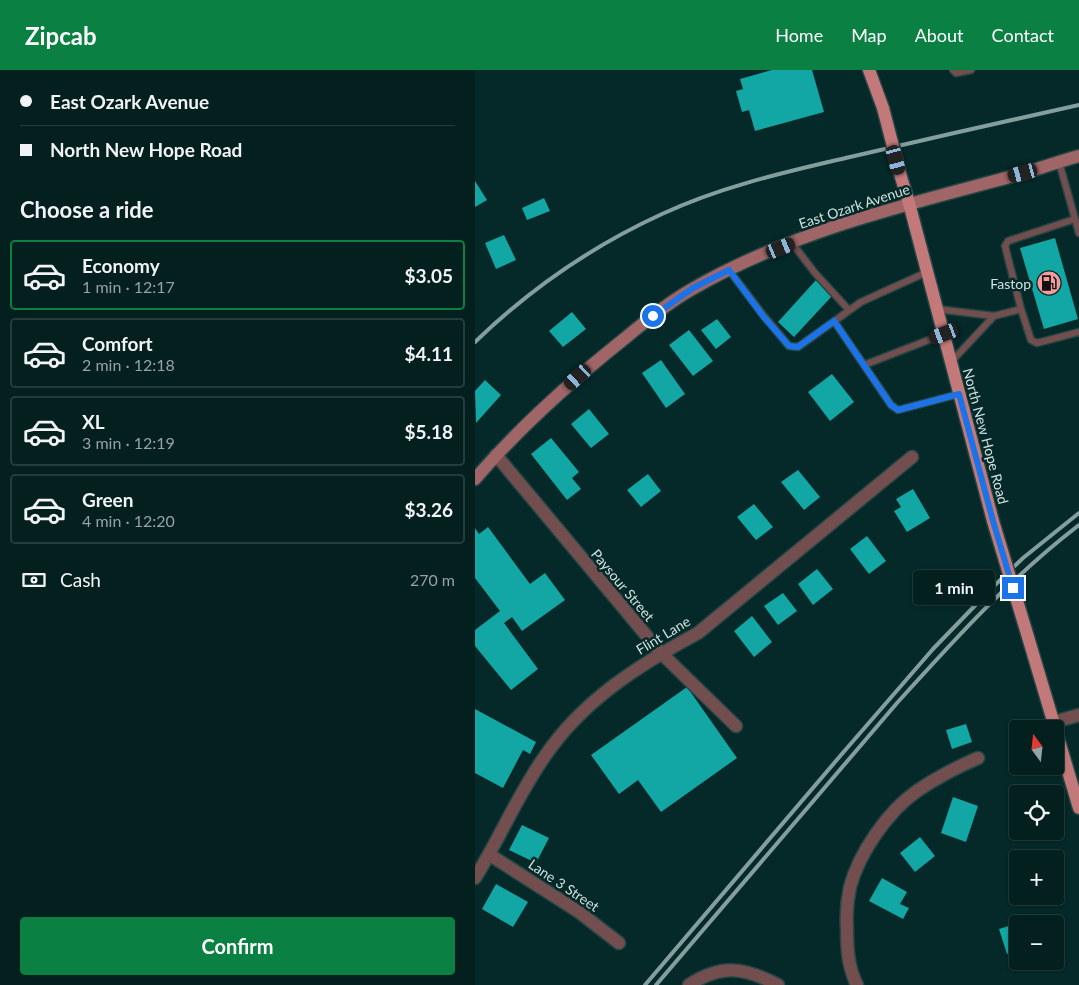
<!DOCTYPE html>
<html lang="en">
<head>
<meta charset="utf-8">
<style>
	body { margin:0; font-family:Lato,sans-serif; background:#0d2727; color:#f1f3f6; height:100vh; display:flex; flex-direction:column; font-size:19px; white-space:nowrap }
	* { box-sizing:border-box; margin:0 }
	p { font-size:16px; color:#97a2a4 }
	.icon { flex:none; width:28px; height:28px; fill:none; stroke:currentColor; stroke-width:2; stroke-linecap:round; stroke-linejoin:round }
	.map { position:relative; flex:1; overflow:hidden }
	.sheet { display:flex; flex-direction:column; background:#031f1e; width:475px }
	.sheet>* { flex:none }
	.guide { display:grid; align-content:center; height:110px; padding:0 20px; background:#031f1e }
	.needle { width:32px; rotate:345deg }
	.buttons { position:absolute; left:534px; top:650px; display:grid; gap:10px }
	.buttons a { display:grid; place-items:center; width:55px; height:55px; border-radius:5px; background:#031f1e; box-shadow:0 1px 4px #0004,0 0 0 1px #243d3c; font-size:25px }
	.end { position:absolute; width:22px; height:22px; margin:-11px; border:6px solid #1a73e8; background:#fff; box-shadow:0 0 0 2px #fff }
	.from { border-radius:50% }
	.bubble { position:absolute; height:35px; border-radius:5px; background:#031f1e; box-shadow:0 1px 4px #0004,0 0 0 1px #243d3c; font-size:16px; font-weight:700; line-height:35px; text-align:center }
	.car { position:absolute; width:15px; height:30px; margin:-15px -8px; border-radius:6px; box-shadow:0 0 4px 1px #0007; background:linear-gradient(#222 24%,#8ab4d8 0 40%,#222 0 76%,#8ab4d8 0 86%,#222 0) }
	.guide b { display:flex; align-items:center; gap:18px; height:48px; font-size:19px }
	.guide b+b { border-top:1px solid #243d3c }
	.guide i { width:12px; height:12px; background:#f1f3f6 }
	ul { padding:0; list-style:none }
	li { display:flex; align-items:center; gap:15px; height:70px; margin:0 10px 8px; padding:0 10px; border:2px solid #243d3c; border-radius:5px }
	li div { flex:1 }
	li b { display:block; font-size:19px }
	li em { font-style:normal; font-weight:700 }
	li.on { border-color:#0b8043 }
	li>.icon { width:45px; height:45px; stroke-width:1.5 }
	h2 { padding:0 20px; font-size:22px; line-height:60px }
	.pay { display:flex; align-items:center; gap:12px; height:55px; padding:0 20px; font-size:19px }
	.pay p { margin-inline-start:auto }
	.primary-button { display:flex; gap:10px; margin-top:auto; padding:10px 20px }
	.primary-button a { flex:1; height:58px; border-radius:5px; background:#0b8043; color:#fff; font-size:20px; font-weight:700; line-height:58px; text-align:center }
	header { display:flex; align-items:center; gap:30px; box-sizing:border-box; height:70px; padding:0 25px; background:#0b8043; color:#fff }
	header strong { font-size:24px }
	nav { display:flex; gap:28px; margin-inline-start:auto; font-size:18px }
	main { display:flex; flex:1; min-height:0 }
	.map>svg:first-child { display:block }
	.building { fill:#12a6a4 }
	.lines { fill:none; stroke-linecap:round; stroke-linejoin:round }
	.lane-casing { stroke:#244645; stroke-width:9 }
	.street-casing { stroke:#244645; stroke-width:15 }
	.secondary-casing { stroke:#244645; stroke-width:15 }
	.primary-casing { stroke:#244645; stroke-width:15 }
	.lane { stroke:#734e4f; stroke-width:6 }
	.street { stroke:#734e4f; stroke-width:12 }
	.secondary { stroke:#a06667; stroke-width:12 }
	.primary { stroke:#c3797a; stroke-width:12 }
	.rail { stroke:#849e9d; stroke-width:4 }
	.primary-bridge-casing { stroke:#244645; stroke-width:15; stroke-linecap:butt }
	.primary-bridge { stroke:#c3797a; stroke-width:12 }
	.route { stroke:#1a73e8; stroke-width:6 }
	.labels { text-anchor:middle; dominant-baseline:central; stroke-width:5; stroke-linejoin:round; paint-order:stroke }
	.street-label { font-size:14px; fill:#cee1e0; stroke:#042928 }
	.poi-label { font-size:14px; fill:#cee1e0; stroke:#042928; text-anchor:end }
</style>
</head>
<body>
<header>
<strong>Zipcab</strong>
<nav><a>Home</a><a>Map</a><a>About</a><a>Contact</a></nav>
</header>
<main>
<section class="sheet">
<div class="guide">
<b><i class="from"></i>East Ozark Avenue</b>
<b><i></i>North New Hope Road</b>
</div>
<h2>Choose a ride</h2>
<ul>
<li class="on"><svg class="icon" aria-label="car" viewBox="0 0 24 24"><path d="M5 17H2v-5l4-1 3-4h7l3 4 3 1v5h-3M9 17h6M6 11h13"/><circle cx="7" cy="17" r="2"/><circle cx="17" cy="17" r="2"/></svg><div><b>Economy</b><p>1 min · 12:17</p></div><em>$3.05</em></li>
<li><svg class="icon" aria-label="car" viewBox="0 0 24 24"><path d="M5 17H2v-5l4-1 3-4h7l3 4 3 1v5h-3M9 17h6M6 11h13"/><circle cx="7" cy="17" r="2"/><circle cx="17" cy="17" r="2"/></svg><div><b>Comfort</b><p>2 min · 12:18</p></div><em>$4.11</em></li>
<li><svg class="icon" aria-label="car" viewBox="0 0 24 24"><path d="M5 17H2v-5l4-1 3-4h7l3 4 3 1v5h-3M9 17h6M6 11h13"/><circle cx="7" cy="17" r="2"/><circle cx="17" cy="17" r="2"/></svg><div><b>XL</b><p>3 min · 12:19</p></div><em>$5.18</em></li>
<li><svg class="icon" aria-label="car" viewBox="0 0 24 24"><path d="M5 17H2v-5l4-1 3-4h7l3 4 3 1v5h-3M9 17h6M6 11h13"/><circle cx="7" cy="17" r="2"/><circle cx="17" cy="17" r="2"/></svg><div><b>Green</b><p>4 min · 12:20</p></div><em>$3.26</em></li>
</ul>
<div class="pay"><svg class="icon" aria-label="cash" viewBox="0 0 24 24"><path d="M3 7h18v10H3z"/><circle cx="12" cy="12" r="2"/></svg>Cash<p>270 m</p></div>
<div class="primary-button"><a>Confirm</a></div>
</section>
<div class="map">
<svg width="604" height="915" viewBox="0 0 604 915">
	<rect width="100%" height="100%" fill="#042928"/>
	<path class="building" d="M297 0H337L349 42 280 61 274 40 267 42 261 21 268 19 265 9Z
		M0 111 12 130 0 137Z
		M69 128 75 141 52 150 47 138Z
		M29 165 41 190 21 199 10 173Z
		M580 168 603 249 569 259 545 178Z
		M341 210 357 226 319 267 303 252Z
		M97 242 111 259 88 277 74 261Z
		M242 249 256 267 241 279 226 260Z
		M214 260 238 291 218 306 194 275Z
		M186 290 210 324 191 338 167 303Z
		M357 304 379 332 355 351 333 322Z
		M10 310 26 325 1 353 0 321Z
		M114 339 134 364 116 378 96 354Z
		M76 368 104 402 97 408 106 419 92 430 56 384Z
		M323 400 345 427 329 440 306 412Z
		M173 404 186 421 166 437 152 420Z
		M438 419 455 448 432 462 419 441 426 437 421 429Z
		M279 434 298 457 281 470 262 447Z
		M13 457 55 514 70 503 90 530 47 561 37 547 29 553 63 599 36 620 0 576V560L25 541 0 508V458L4 464Z
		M392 466 411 491 394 504 375 479Z
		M342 499 358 519 338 535 323 514Z
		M308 523 322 541 303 555 289 536Z
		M277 546 297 572 279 587 259 561Z
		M212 617 262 688 186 742 163 710 144 724 116 685Z
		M0 639 61 672 55 684 48 680 28 718 0 703Z
		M491 654 497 672 477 679 471 660Z
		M478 727 503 736 491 772 466 763Z
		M47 755 74 768 61 793 34 780Z
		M445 767 460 786 440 802 425 783Z
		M407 808 432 822 425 834 434 838 428 849 394 831Z
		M21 814 53 832 38 857 7 839Z
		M552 850 553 854H542V880L532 884 524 859Z"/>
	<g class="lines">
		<defs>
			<path id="lane" d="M478 0 481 3 496 0
				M584 92 604 163
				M317 173 340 203 374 240
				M254 200 288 245 314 276 323 277 386 232 452 202
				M462 239 519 246 546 239 556 270 562 273 604 262
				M546 239 530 176 533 171 600 149
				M359 251 416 335 423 340 484 324
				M476 292 519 246
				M389 295 469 264"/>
			<path id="street" d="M21 385 186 583 261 656
				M579 652 604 645
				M15 785 104 842 144 873
				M0 808C25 768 43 724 70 686 108 630 164 595 223 563L437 387
				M214 915C246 894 269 897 303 915
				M382 915C373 897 372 879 372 859 371 845 372 831 375 817 384 783 413 741 442 721 461 708 482 697 503 688"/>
			<path id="secondary" d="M0 409C45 357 95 312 149 269 171 251 194 232 219 218 320 160 435 134 546 104 566 98 585 91 604 86"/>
			<path id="primary" d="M394 0 408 38
				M426 107 434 133 518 451
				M553 567 604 738"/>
		</defs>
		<use href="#lane" class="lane-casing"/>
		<use href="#street" class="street-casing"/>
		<use href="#secondary" class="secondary-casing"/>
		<use href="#primary" class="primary-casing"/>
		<use href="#lane" class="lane"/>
		<use href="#street" class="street"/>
		<use href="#secondary" class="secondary"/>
		<use href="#primary" class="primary"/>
		<path class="rail" d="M0 272C55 219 117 176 187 144 247 116 311 102 375 87 451 69 528 52 604 35
			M170 915 366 685 458 579 517 518 548 488 604 443
			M181 915 422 633C479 570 536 507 604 455"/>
		<defs>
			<path id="primary-bridge" d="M408 38 426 107
				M518 451 553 567"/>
		</defs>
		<use href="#primary-bridge" class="primary-bridge-casing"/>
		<use href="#primary-bridge" class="primary-bridge"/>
	</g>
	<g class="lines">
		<path class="route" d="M178 246 218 218 254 200 288 246 314 276 323 277 359 251 416 335 423 340 484 324 518 451 538 518"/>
	</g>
	<defs>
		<symbol id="fuel-disc" viewBox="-11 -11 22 22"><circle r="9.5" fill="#f59b9c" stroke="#042928"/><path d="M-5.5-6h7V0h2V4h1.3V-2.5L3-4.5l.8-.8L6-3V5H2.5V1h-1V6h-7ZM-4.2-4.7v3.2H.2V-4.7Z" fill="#111"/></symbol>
	</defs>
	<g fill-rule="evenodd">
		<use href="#fuel-disc" x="560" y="199" width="28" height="28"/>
	</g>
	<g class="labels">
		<g class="street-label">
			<text transform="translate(379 136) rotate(-18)">East Ozark Avenue</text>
			<text transform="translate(511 366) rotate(75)">North New Hope Road</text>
			<text transform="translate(148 515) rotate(50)">Paysour Street</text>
			<text transform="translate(188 565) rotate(-31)">Flint Lane</text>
			<text transform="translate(89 815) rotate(34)">Lane 3 Street</text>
		</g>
		<g class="poi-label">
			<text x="556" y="213">Fastop</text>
		</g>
	</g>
</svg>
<div class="buttons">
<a><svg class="needle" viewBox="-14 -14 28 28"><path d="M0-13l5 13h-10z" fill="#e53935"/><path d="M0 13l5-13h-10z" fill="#97a2a4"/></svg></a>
<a><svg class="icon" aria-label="locate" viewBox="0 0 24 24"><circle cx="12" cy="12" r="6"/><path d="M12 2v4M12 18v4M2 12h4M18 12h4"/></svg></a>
<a>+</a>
<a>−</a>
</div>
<i class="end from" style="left:178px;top:246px"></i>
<i class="end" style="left:538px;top:518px"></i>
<div class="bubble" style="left:438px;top:500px;width:82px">1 min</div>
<i class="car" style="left:421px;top:90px;rotate:165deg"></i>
<i class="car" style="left:548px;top:103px;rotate:255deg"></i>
<i class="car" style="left:306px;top:178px;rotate:68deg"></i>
<i class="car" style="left:469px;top:264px;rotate:249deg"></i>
<i class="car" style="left:103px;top:307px;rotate:228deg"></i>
</div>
</main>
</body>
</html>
